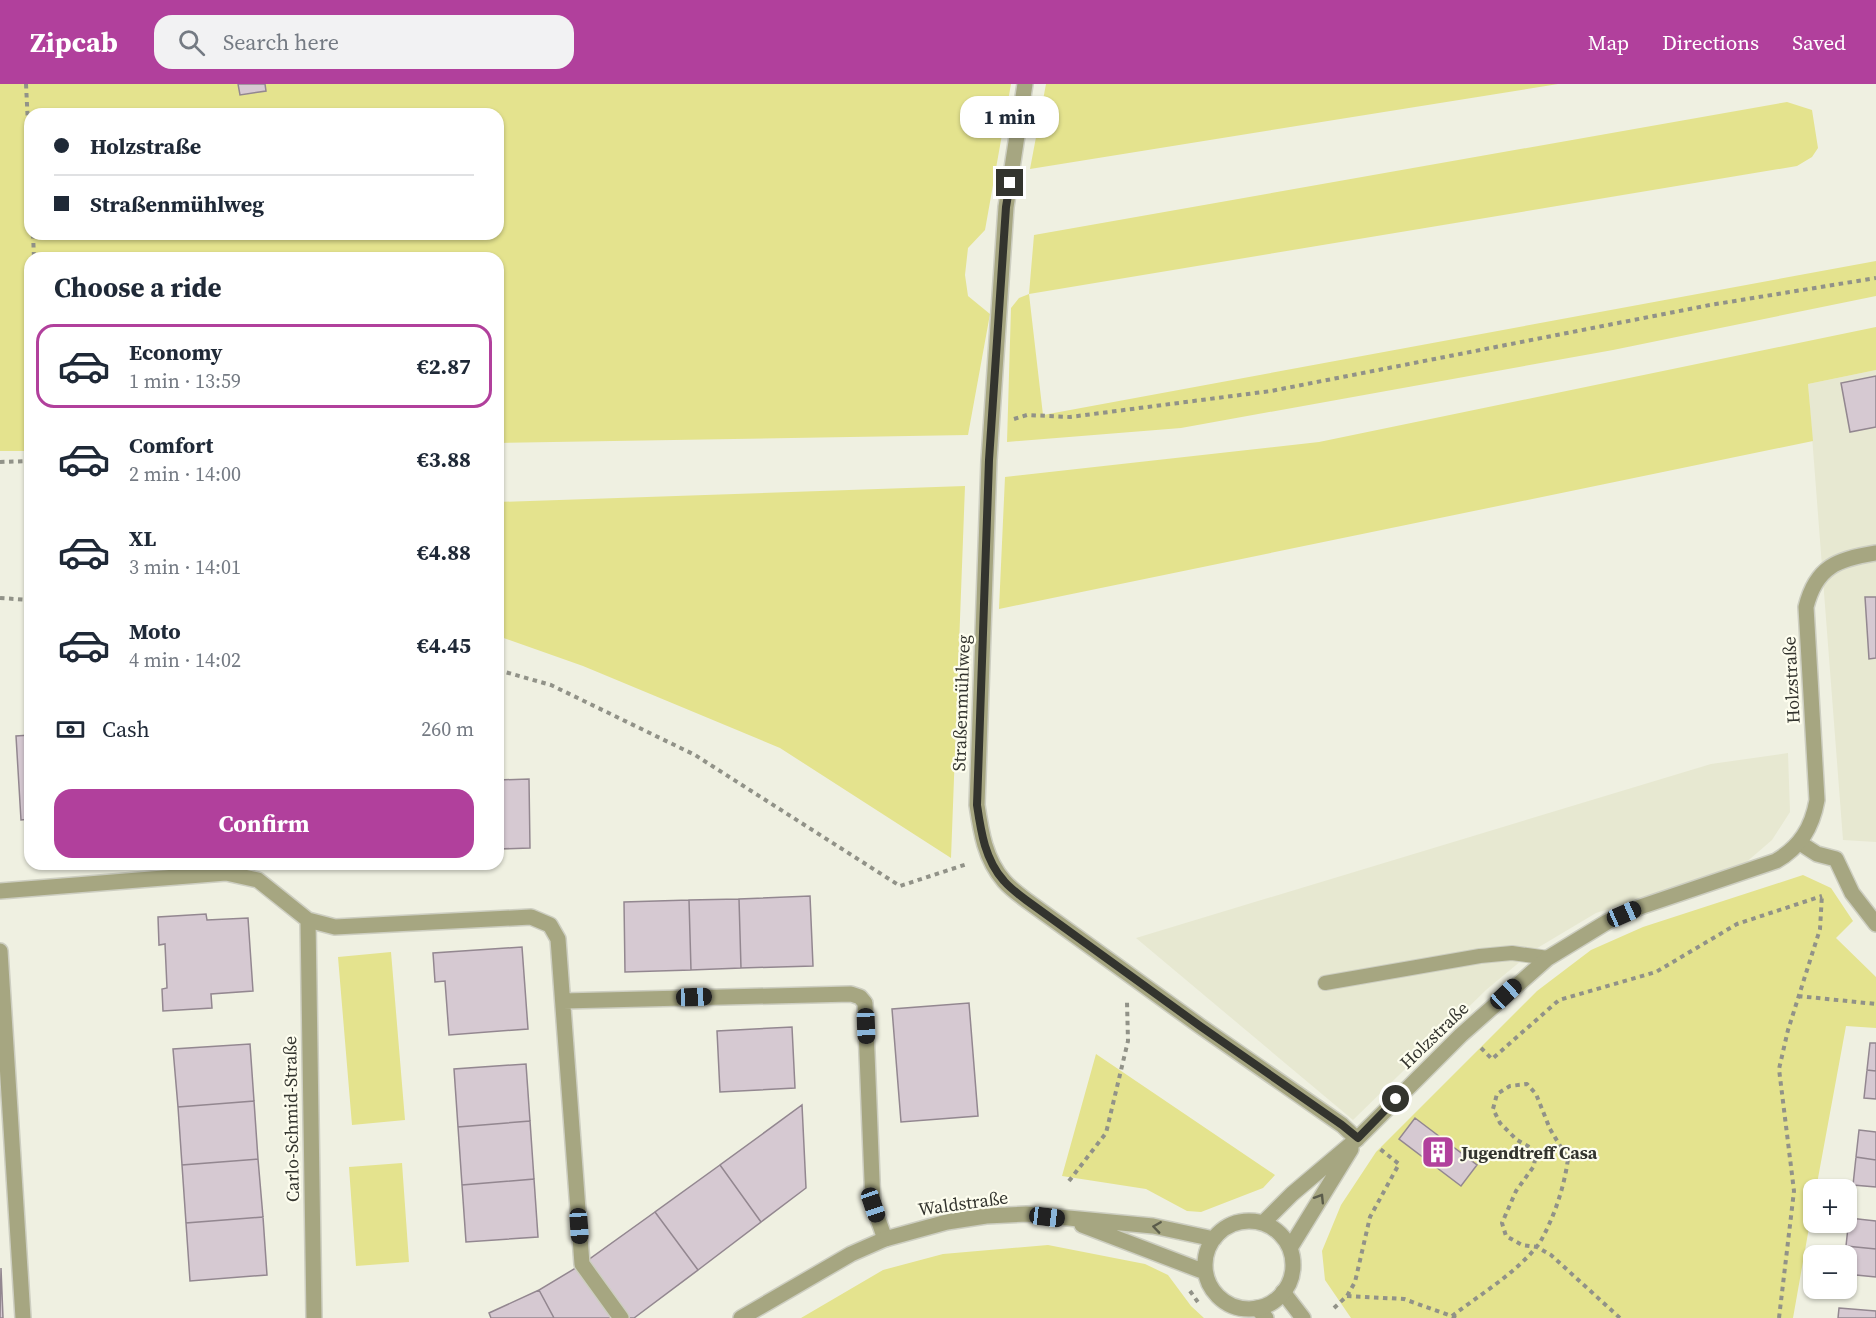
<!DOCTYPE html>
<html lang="en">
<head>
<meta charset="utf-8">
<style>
	body { margin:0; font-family:"Source Serif 4",serif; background:#f2f2f3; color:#1f2937; height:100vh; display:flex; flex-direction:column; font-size:22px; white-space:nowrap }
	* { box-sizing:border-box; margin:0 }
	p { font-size:20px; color:#747a83 }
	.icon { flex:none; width:33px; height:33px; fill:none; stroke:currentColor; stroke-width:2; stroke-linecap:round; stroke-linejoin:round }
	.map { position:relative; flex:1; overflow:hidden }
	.details { position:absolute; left:24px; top:168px; width:480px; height:618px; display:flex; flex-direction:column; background:#fff; border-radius:18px; box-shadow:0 2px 4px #0004 }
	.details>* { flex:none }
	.hud { position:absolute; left:24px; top:24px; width:480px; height:132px; border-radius:18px; box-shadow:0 2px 4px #0004; display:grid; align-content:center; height:132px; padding:0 30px; background:#fff }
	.fabs { position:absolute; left:1803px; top:1095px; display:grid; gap:12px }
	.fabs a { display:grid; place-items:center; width:54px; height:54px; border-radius:12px; background:#fff; box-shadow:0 2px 4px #0004; font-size:30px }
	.end { position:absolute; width:27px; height:27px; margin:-14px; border:8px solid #33342e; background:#fff; box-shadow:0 0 0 3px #fff }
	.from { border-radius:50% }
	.bubble { position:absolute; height:42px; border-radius:18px; background:#fff; box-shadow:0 2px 4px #0004; font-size:20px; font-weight:700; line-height:42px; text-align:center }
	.car { position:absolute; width:18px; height:36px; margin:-18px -9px; border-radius:8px; box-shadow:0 0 4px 2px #0007; background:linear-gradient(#222 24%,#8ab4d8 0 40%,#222 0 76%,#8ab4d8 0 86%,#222 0) }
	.hud b { display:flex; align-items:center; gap:21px; height:57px; font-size:22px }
	.hud b+b { border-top:2px solid #e0e1e3 }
	.hud i { width:15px; height:15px; background:#1f2937 }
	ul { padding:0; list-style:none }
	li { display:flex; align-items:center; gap:18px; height:84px; margin:0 12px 9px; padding:0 18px; border:3px solid transparent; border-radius:18px }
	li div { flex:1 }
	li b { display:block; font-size:22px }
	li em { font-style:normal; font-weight:700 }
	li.current { border-color:#b1409c }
	li>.icon { width:54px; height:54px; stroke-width:1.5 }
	h2 { padding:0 30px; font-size:27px; line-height:72px }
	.pay { display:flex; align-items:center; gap:15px; height:66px; padding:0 30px; font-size:22px }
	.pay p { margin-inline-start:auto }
	.button { display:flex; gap:12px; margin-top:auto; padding:12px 30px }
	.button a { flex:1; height:69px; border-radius:18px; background:#b1409c; color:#fff; font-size:24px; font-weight:700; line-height:69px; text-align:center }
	header { display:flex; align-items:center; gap:36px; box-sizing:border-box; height:84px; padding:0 30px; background:#b1409c; color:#fff }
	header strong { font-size:28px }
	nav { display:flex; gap:33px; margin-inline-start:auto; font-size:21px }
	.search { width:420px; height:54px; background:#f2f2f3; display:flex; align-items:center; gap:15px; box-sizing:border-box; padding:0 21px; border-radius:18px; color:#747a83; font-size:22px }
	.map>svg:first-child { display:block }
	.built { fill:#e7e8d1 }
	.green { fill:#e4e38e; fill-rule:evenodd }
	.building { fill:#d6c9d2; stroke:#938790; stroke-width:1.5 }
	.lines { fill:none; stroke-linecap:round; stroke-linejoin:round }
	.service-casing { stroke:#cdcec1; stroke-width:16 }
	.minor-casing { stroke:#cdcec1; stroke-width:18 }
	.tertiary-casing { stroke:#cdcec1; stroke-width:18 }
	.path { stroke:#919288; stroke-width:4; stroke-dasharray:4.5 4.5; stroke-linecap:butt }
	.service { stroke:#a6a681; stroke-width:14 }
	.minor { stroke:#a6a681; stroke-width:15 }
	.tertiary { stroke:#a6a681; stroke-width:15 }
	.oneway { stroke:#5b5c4b }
	.route { stroke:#33342e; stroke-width:8 }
	.labels { text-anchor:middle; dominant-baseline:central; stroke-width:4.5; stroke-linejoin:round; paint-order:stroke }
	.street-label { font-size:18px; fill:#33342e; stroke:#fdfdee }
	.poi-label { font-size:18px; font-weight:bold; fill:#33342e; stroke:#fdfdee; text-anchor:start }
</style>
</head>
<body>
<header>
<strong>Zipcab</strong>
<div class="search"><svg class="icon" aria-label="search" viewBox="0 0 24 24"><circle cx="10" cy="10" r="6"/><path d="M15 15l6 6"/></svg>Search here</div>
<nav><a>Map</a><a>Directions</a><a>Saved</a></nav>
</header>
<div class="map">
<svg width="1876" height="1234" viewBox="0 0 1876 1234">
	<rect width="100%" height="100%" fill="#eff0e1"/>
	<path class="built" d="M1876 286V758L1843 756 1808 300Z
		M1788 669 1790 728 1772 756 1743 781 1596 829 1534 866 1486 906 1353 1036 1136 854 1711 680Z"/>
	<path class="green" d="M0 0H1011L985 146 968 164 965 191 968 212 990 230 968 351 498 359V174H30V367H0ZM30 30H498V150H30Z
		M1046 0H1558L1030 85Z
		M1787 18 1812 26 1818 64 1812 73 1797 82 1029 210 1043 331 1876 177V212L1613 266 1181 344 1007 358 1011 224 1019 214 1029 210 1034 151Z
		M1876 243V286L1808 300 1813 357 999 525 1005 393 1319 358Z
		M965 402 951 774 780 664 583 582 498 552V418Z
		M1803 791 1831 804 1853 837 1836 854 1876 893V944L1846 942 1816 1105 1814 1106 1813 1121 1793 1234H1351L1325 1196 1322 1167 1341 1121 1376 1068 1537 907 1591 866 1643 843Z
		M391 868 405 1036 352 1041 338 873Z
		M1096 970 1275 1091 1263 1104 1201 1128 1187 1127 1146 1105 1062 1092Z
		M402 1079 409 1178 356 1182 349 1083Z
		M1048 1161 1145 1180 1168 1191 1191 1222 1204 1234H801L883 1186 943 1170Z"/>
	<path class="building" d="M238 0H265L266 7 240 11Z
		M1876 292V343L1850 348 1841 299Z
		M1865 513H1876V574L1869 575Z
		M30 651V735L21 736 16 652Z
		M529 695 530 764 498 765V696Z
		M810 812 813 882 741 884 739 815Z
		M739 815 741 884 691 886 689 816Z
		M689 816 691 886 625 888 624 818Z
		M206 830 207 836 248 834 253 907 211 910 212 924 163 927 162 905 167 904 165 860 159 861 158 833Z
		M522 863 528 945 449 951 445 897 435 898 433 869Z
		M969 919 978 1032 901 1038 892 925Z
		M792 943 795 1004 720 1008 717 947Z
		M1870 959H1876V987L1867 986Z
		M250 960 254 1017 178 1023 173 965Z
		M526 980 530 1037 458 1043 454 985Z
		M1867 986 1876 987V1015L1864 1014Z
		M254 1017 258 1075 182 1081 178 1023Z
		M802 1021 806 1104 761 1138 720 1081Z
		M1415 1034 1477 1081 1461 1102 1399 1055Z
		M530 1037 534 1095 462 1101 458 1043Z
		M1859 1046 1876 1048V1076L1856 1073Z
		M1856 1073 1876 1076V1103L1853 1101Z
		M258 1075 263 1133 186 1139 182 1081Z
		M720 1081 761 1138 698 1186 655 1128Z
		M534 1095 538 1153 466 1158 462 1101Z
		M655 1128 698 1186 634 1234H624L584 1179Z
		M263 1133 267 1191 190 1197 186 1139Z
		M1849 1134 1876 1137V1165L1846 1162Z
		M1846 1162 1876 1165V1193L1846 1190Z
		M584 1179 624 1234H554L539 1206Z
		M1 1184 3 1234H0Z
		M539 1206 554 1234H491L489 1229Z
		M1839 1224 1876 1227V1234H1838Z"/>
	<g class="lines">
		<defs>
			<path id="service" d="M1325 899 1480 872 1512 869 1548 874"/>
			<path id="minor" d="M1025 0 1006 123 989 376 977 721C981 748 985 775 1004 797 1010 804 1018 810 1026 816L1200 942 1342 1041 1357 1055
				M1800 759 1817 770 1836 775 1852 809 1876 840
				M0 807 226 789 258 796 308 836 335 843 531 833 550 841 558 855 582 1180 621 1234
				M308 836 314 1234
				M0 867 23 1234
				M563 917 851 910 860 913 865 919 873 1121 885 1155
				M1283 1208 1303 1234
				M1257 1224 1266 1234"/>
			<path id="tertiary" d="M1205 1181a44 44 0 1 1 88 0a44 44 0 1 1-88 0Z
				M1263 1139 1292 1110 1357 1055 1461 951 1548 874 1607 838 1640 823 1776 777C1800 763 1812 744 1817 716L1806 523C1816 483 1837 475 1876 469
				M1082 1141 1205 1188
				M1290 1164 1351 1065
				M741 1234 851 1170 885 1155 947 1138 986 1132 1026 1130 1153 1142 1214 1155"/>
		</defs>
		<use href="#service" class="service-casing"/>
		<use href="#minor" class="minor-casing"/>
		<use href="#tertiary" class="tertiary-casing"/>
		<path class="path" d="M26 0 30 82
			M33 150 34 174
			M1014 335 1027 331 1070 333 1271 307 1710 221 1876 194
			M0 378 30 377
			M0 514 30 516
			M498 586 551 601 695 671 900 802 967 780
			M1798 912 1876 920
			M1481 964 1492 975 1559 916 1656 888 1737 840 1822 812
			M1069 1097 1106 1049 1128 957 1127 918
			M1190 1207 1200 1221
			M1347 1212 1404 1215 1457 1234
			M1334 1224 1347 1212 1355 1198 1370 1133 1399 1080 1380 1065
			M1452 1232C1481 1210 1516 1189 1539 1160 1554 1134 1564 1104 1568 1075L1550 1045 1536 1010 1527 1000 1510 1002 1497 1010 1493 1025 1500 1039 1517 1056 1531 1064 1535 1074 1534 1082 1516 1107 1502 1139 1506 1152 1522 1161 1537 1163 1551 1171 1620 1234
			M1779 1234 1794 1107 1779 985 1788 946 1820 845 1822 810"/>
		<use href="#service" class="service"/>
		<use href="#minor" class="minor"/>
		<use href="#tertiary" class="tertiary"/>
	</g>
	<defs><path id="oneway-chevron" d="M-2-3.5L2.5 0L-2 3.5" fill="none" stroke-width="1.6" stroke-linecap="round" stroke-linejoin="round" transform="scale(1.5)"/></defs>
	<g class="oneway">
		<use href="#oneway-chevron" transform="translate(1320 1114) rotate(-58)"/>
		<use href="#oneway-chevron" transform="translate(1157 1143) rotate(-172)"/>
	</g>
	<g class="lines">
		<path class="route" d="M1010 99 1006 123 989 376 977 721C981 748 985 776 1004 797 1010 804 1018 810 1026 816L1200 942 1342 1041 1358 1054 1396 1015"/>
	</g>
	<defs>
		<symbol id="building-square" viewBox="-11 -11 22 22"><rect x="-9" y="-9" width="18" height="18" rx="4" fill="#b1409c" stroke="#fdfdee"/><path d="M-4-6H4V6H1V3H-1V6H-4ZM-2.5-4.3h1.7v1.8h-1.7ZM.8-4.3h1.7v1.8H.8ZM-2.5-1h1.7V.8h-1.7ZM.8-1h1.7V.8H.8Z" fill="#fff"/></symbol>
	</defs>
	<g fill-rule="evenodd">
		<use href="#building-square" x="1419" y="1049" width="38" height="38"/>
	</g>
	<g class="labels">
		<g class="street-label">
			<text transform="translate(1791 596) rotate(-93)">Holzstraße</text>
			<text transform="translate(961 619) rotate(-88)">Straßenmühlweg</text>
			<text transform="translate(1434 951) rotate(-44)">Holzstraße</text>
			<text transform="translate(291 1035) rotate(-91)">Carlo-Schmid-Straße</text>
			<text transform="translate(963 1119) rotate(-8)">Waldstraße</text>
		</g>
		<g class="poi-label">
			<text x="1461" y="1068">Jugendtreff Casa</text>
		</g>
	</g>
</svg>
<div class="fabs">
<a>+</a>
<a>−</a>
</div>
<i class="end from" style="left:1396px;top:1015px"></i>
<i class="end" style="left:1010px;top:99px"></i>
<div class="bubble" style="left:960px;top:12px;width:99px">1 min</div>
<i class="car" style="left:1624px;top:830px;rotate:66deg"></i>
<i class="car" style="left:1506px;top:910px;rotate:47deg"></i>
<i class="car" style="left:694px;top:913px;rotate:88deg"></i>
<i class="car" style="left:866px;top:942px;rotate:178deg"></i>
<i class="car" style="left:873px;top:1121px;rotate:161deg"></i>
<i class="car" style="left:1047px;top:1133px;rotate:97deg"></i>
<i class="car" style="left:579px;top:1142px;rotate:176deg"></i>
<div class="hud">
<b><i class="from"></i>Holzstraße</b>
<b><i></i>Straßenmühlweg</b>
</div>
<section class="details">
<h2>Choose a ride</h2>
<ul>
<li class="current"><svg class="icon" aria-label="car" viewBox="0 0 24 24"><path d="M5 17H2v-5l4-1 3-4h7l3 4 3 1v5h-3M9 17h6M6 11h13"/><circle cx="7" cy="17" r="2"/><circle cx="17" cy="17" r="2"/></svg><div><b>Economy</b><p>1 min · 13:59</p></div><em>€2.87</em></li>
<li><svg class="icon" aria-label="car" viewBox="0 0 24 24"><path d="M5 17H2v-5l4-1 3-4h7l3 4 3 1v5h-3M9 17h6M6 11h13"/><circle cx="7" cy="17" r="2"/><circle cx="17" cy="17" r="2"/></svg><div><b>Comfort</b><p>2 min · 14:00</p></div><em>€3.88</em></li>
<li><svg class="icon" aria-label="car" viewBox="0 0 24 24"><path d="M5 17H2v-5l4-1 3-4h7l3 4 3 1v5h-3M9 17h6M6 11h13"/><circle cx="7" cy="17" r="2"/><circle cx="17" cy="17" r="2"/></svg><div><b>XL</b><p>3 min · 14:01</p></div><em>€4.88</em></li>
<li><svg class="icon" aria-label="car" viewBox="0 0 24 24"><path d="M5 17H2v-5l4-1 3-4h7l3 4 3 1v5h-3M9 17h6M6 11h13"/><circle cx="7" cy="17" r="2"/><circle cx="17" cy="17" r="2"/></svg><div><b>Moto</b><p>4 min · 14:02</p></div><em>€4.45</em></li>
</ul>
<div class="pay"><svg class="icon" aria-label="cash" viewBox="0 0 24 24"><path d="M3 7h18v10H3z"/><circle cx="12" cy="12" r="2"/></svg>Cash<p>260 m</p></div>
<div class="button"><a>Confirm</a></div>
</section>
</div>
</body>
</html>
